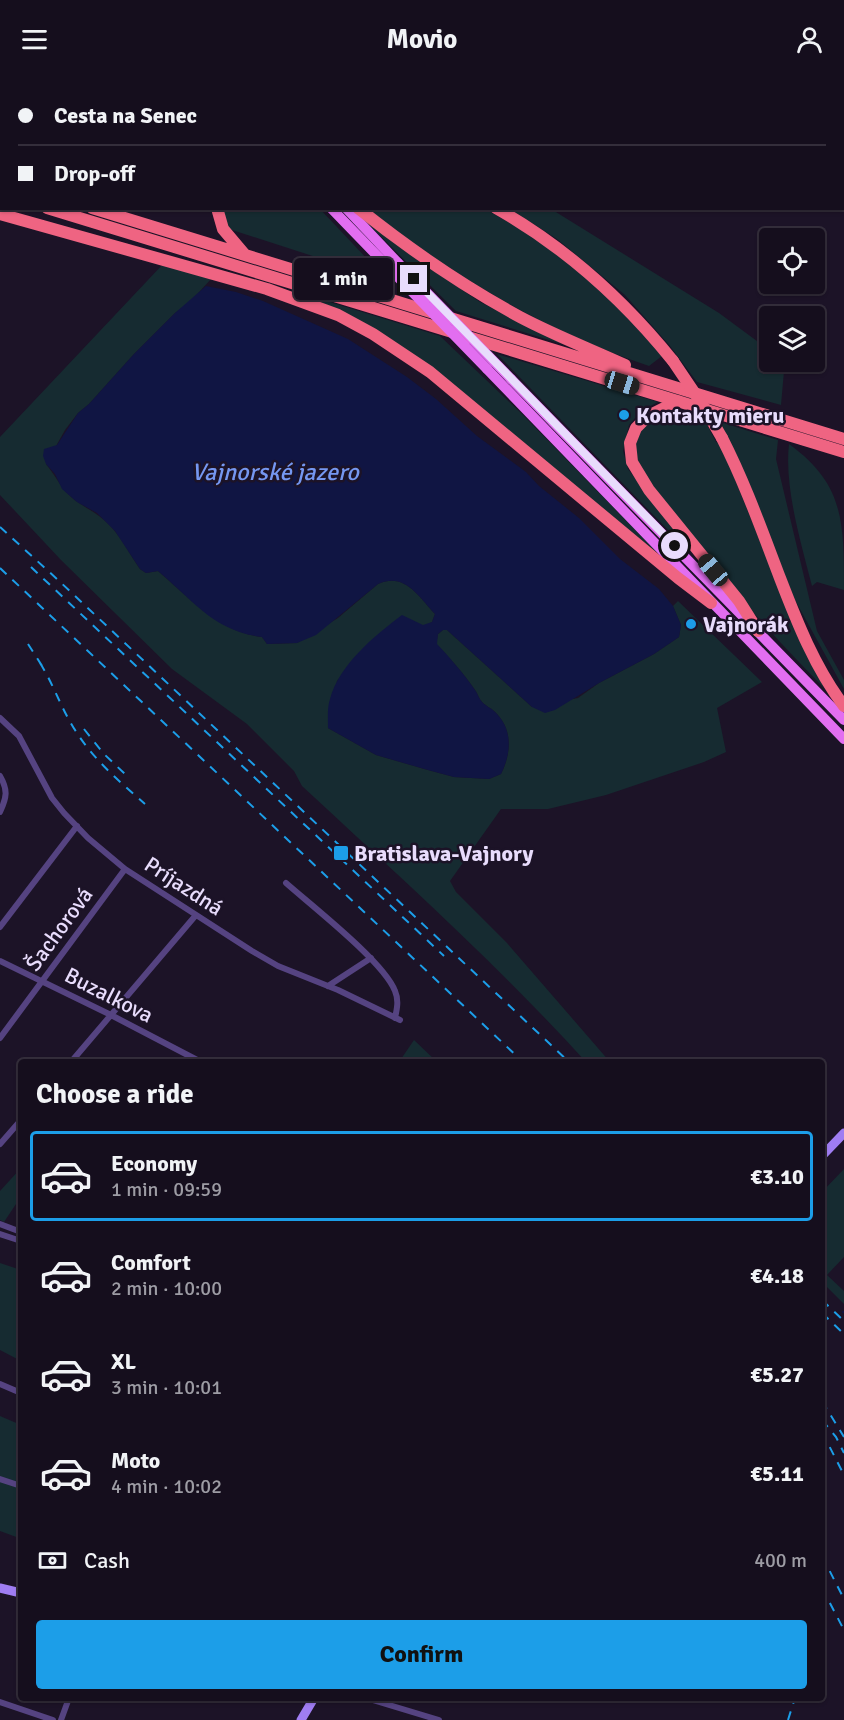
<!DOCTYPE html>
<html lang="en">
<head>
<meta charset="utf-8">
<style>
	body { margin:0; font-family:Signika,sans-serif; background:#221c2a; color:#f1f3f6; height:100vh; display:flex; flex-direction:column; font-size:22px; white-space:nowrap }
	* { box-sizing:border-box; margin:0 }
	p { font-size:20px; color:#9d9ca4 }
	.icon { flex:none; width:33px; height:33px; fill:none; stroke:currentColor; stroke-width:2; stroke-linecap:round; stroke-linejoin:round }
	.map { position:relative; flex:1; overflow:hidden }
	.drawer { position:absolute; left:18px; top:981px; width:807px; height:642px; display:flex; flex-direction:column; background:#150e1d; border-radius:6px; box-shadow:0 2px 4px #0004,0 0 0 2px #342e3b }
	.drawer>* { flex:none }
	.hud { position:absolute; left:0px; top:0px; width:844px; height:132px; box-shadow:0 2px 4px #0004,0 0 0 2px #342e3b; display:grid; align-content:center; height:132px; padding:0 18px; background:#150e1d }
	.tools { position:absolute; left:759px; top:150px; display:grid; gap:12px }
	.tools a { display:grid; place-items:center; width:66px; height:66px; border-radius:6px; background:#150e1d; box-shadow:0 2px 4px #0004,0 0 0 2px #342e3b; font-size:30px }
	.end { position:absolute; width:27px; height:27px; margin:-14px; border:8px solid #e8dcfc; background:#111; box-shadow:0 0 0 3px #111 }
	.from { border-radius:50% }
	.bubble { position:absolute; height:42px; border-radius:6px; background:#150e1d; box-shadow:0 2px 4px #0004,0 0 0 2px #342e3b; font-size:20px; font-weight:700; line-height:42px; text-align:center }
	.car { position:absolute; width:18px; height:36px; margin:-18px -9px; border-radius:8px; box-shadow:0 0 4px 2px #0007; background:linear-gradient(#222 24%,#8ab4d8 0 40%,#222 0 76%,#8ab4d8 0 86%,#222 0) }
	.hud b { display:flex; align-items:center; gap:21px; height:57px; font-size:22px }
	.hud b+b { border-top:2px solid #342e3b }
	.hud i { width:15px; height:15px; background:#f1f3f6 }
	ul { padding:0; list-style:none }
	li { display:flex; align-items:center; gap:18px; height:90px; margin:0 12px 9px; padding:0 6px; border:3px solid transparent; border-radius:6px }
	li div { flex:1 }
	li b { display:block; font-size:22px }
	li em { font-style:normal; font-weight:700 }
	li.active { border-color:#1c9ee8 }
	li>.icon { width:54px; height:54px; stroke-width:1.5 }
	h2 { padding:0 18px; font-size:27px; line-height:72px }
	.pay { display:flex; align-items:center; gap:15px; height:66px; padding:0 18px; font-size:22px }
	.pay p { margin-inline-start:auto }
	.action { display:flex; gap:12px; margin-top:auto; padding:12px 18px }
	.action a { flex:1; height:69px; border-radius:6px; background:#1c9ee8; color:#111; font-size:24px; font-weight:700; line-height:69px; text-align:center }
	header { display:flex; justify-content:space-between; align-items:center; height:78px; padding:0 18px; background:#150e1d; font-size:27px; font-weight:700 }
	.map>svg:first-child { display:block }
	.green { fill:#162b31 }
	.water { fill:#101543 }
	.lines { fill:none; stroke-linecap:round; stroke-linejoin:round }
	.stream { stroke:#101543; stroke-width:2 }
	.street { stroke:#554381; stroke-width:6 }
	.secondary { stroke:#9f7df2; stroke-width:9 }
	.primary { stroke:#e26ef0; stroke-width:10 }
	.highway { stroke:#ef6482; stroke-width:12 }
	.rail { stroke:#1c9ee8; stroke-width:2; stroke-dasharray:9 8; stroke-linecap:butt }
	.primary-bridge { stroke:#e26ef0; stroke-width:10 }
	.highway-bridge { stroke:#ef6482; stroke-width:12 }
	.route { stroke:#e8dcfc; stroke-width:8 }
	.poi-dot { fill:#1c9ee8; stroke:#1c1327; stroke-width:2 }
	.labels { text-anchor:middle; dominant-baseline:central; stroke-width:5; stroke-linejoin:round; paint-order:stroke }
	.poi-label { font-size:22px; font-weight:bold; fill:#e8dcfc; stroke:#1c1327; text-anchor:start }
	.street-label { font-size:22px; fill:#e8dcfc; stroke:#1c1327 }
	.water-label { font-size:24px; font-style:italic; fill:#7597f1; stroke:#1c1327 }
</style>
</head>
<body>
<header><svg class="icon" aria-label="menu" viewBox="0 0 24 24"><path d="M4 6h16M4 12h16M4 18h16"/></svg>Movio<svg class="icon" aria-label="person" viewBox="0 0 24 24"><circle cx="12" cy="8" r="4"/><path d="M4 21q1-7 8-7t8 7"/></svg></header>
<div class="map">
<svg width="844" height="1642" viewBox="0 0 844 1642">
	<rect width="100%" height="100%" fill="#1c1327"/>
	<path class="green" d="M221 130 320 131 387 202 229 151Z
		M367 131H485L535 159 592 203 629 241 662 278 649 288C545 254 453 197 367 131Z
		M510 131H551L719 235 769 272 770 284H777L784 293 781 327 697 304 670 268 625 217 557 161Z
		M361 139 413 179 480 224 565 267 456 233Z
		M164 185 211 201 191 223 175 235 134 276 89 326 78 335 65 352 46 386C56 398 62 413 76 423 90 433 100 436 113 451 122 461 132 480 140 491L146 495 158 493C190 520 218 554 262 559L267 566 297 565 338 540 378 506C405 494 418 518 435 536L432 544 347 590 337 603 328 650 376 677 428 692 454 699 489 701 501 696C511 676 513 653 497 636 493 631 487 629 482 624 479 621 478 616 475 612 464 596 450 580 436 566L438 556 443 552H447L532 629 578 620 599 605 654 576 679 559 681 547 673 528 678 523 762 604 717 630 726 674 704 684 606 717 548 731H501L450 803 456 814 507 865 610 984H586C497 886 399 798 302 708L294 693 247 646 172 591 61 482 0 417V359Z
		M307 217 440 258 523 337 656 473 654 474 373 251Z
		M497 276 658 324 641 333 629 347 623 373 628 391 689 470 672 456Z
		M683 333 703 339 716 364 721 367 807 579 825 611C768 553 713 492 666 426 659 416 641 395 637 385 630 365 642 343 660 336 667 333 675 334 683 333Z
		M720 344 778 362 776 381 817 553 844 602V611L795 522 734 371Z
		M789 366C844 406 844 443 844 512L817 504 812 508C801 465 784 409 789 366Z
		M414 962 436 983 437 984H399Z
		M21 1090V1124L18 1123 4 1144 0 1142V1113Z
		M844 1091V1179L827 1197 844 1213V1226L822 1204V1114Z
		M0 1185 21 1192V1283L0 1272Z
		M0 1338 21 1347V1451L19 1460 0 1453Z"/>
	<path class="water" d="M206 208 236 214 263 223 348 261 407 299 436 321 477 358 526 394 539 408 579 440 620 481 659 511 673 528 681 547 679 559 654 576 599 605 555 632 545 635 532 629 447 552H443L438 556 437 566C450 580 464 596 475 612 478 616 479 621 482 624 487 629 493 631 497 636 513 653 511 676 501 696L489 701 454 699 428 692 376 677 328 650C328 641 327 630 330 621 339 587 374 558 402 537L423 547 432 544 435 536C418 518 405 494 378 506L316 557 297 565 267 566 262 559C213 553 193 522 158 493L146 495 140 491 115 453 97 435 77 424 62 411 55 396 46 386 43 378 44 371 57 367 78 335 89 326 134 276 175 235Z"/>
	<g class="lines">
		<path class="stream" d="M843 1234H844"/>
		<path class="street" d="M0 640 19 658 52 720 64 735 88 760 125 791 252 873 278 888 338 912 400 942
			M0 698C8 712 7 719 0 734
			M286 805C312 828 384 884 395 913 399 922 397 931 395 940
			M0 849 77 748
			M0 883 111 937 201 984
			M328 908 371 880
			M0 960 125 791
			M71 984 196 837
			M0 1066 21 1042
			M0 1146 21 1154
			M0 1156 21 1163
			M0 1306 21 1315
			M0 1401 21 1408
			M366 1620 439 1642
			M0 1624 53 1642
			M61 1642 69 1620"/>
		<path class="secondary" d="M822 1078 844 1055
			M0 1510 21 1515
			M315 1620H325
			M301 1642 314 1620"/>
		<path class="primary" d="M208 0 209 2
			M222 0 224 2
			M331 130 390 191
			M346 130 398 185
			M487 291 844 661
			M511 301 844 642"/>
		<path class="highway" d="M0 69H2
			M0 95H2
			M0 117H2
			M47 130 844 374
			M92 130 844 361
			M217 130 223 151 245 177
			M358 130C409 171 463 208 520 239 554 257 590 271 625 287
			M496 130C565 169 623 221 673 283
			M0 136 267 211 338 237 373 256 430 294 678 500 711 525
			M678 323 648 338 636 350 630 365 632 384 649 412 739 523 758 553
			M722 360C745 405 762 453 780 500 797 544 815 590 844 628"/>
		<path class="rail" d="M0 449 57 501 569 984
			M31 489 444 878
			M0 490 523 984
			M28 566 44 591
			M40 585C54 607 62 633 77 655 95 683 120 704 145 726
			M84 651 104 676 126 697
			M822 1222 844 1243
			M822 1235 844 1256
			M822 1323 844 1359
			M822 1342 836 1359 844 1375
			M822 1354 844 1397
			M822 1478 844 1521
			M822 1510 844 1552
			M788 1642 795 1620"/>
		<path class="primary-bridge" d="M398 185 511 301
			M390 191 487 291"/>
		<path class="highway-bridge" d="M673 283 704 329 722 360"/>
	</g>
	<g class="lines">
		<path class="route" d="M414 201 675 468"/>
	</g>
	<g class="poi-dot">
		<circle cx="624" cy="337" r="6"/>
		<circle cx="691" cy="546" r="6"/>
		<rect x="333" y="767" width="16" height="16" rx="3"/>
	</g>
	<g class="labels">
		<g class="poi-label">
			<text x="636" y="337">Kontakty mieru</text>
			<text x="703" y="546">Vajnorák</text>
			<text x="354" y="775">Bratislava-Vajnory</text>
		</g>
		<g class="street-label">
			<text transform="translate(184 808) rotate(33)">Príjazdná</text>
			<text transform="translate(59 851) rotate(-54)">Šachorová</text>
			<text transform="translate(109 917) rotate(27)">Buzalkova</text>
		</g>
		<g class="water-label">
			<text x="275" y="394">Vajnorské jazero</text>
		</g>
	</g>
</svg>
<div class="tools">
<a><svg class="icon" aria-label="locate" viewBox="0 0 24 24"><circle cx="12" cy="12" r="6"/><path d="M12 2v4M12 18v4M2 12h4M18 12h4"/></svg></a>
<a><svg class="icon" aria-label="layers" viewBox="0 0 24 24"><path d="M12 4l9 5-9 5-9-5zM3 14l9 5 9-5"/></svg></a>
</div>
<i class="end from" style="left:675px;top:468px"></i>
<i class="end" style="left:414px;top:201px"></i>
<div class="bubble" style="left:294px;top:180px;width:99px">1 min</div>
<i class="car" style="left:622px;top:305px;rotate:107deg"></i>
<i class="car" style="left:713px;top:492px;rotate:320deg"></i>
<div class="hud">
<b><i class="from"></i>Cesta na Senec</b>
<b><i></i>Drop-off</b>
</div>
<section class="drawer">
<h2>Choose a ride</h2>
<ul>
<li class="active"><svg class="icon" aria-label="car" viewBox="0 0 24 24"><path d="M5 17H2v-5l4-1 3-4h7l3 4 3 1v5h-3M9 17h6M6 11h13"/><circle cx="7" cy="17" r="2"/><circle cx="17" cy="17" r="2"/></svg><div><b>Economy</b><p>1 min · 09:59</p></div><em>€3.10</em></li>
<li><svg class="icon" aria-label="car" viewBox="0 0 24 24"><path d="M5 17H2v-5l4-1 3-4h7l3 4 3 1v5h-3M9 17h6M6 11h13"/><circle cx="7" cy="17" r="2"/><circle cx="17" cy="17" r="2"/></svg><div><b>Comfort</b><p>2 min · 10:00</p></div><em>€4.18</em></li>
<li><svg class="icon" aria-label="car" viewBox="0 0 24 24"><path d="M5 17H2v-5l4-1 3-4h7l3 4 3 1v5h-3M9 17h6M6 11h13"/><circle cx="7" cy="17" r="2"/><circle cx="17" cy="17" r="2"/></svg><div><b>XL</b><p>3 min · 10:01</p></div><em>€5.27</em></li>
<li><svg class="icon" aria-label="car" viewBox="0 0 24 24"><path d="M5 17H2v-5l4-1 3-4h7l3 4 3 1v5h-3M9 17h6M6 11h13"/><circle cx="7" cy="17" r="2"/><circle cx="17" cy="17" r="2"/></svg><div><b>Moto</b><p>4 min · 10:02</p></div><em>€5.11</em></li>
</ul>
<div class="pay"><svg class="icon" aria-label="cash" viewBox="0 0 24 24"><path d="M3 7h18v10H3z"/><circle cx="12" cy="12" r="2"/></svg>Cash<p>400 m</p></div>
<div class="action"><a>Confirm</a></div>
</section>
</div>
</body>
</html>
